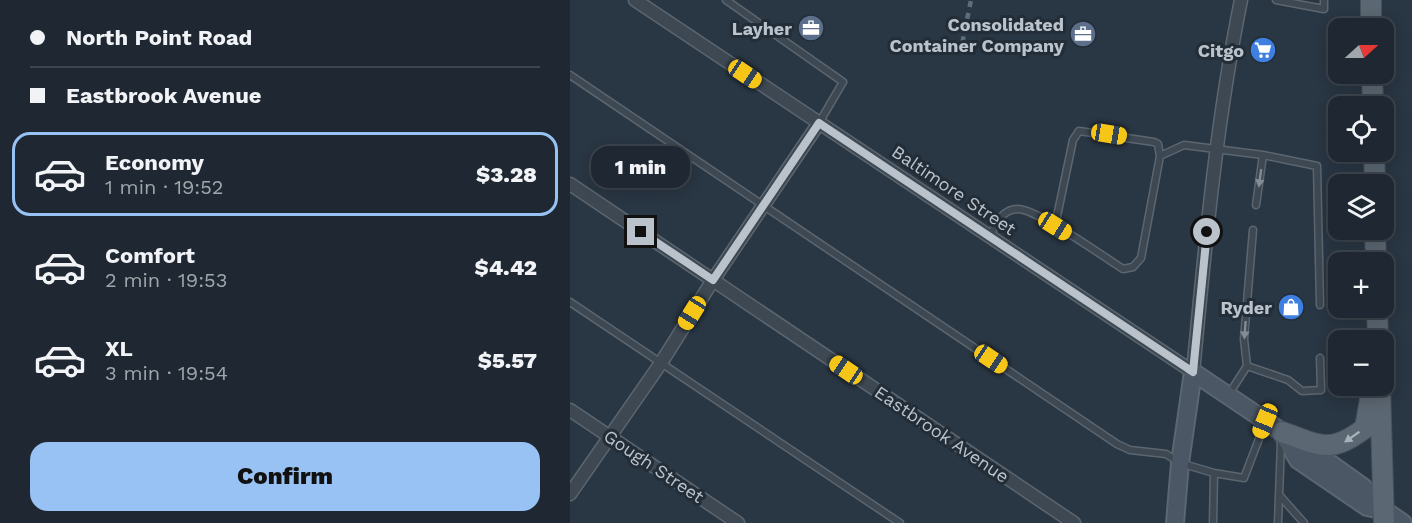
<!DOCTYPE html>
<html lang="en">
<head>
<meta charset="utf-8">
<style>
	body { margin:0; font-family:"Work Sans",sans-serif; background:#2c343e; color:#f1f3f6; height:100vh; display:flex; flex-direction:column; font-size:22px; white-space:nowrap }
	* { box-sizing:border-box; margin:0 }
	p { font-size:20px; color:#a1a6ac }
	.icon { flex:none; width:33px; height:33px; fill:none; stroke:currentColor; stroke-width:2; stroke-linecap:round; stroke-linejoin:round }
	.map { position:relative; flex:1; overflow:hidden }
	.details { display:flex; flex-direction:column; background:#1f2832; width:570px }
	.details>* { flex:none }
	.hud { display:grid; align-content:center; height:132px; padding:0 30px; background:#1f2832 }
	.needle { width:39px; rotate:69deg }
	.buttons { position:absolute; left:758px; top:18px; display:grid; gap:12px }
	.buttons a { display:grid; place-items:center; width:66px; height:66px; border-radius:12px; background:#1f2832; box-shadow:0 3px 15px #0003,0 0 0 2px #3c444d; font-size:30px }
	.end { position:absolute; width:27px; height:27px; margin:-14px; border:8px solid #bac3cc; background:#111; box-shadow:0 0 0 3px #111 }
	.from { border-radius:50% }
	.bubble { position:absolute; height:42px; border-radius:18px; background:#1f2832; box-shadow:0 3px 15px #0003,0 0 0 2px #3c444d; font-size:20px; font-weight:800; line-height:42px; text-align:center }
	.car { position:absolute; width:18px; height:36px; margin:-18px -9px; border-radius:8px; box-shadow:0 0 4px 2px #0007; background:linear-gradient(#f5c518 24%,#345 0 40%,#f5c518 0 76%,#345 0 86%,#f5c518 0) }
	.hud b { display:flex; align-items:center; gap:21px; height:57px; font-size:22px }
	.hud b+b { border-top:2px solid #3c444d }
	.hud i { width:15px; height:15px; background:#f1f3f6 }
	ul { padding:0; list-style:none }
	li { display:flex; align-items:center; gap:18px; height:84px; margin:0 12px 9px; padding:0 18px; border:3px solid transparent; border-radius:18px }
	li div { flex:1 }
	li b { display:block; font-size:22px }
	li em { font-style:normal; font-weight:800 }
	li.on { border-color:#98c2f4 }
	li>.icon { width:54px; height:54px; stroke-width:1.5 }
	.button { display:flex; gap:12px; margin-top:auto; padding:12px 30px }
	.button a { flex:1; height:69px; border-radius:18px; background:#98c2f4; color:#111; font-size:24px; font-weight:800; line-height:69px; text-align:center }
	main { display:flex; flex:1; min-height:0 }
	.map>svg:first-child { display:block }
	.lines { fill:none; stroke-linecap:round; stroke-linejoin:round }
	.lane-casing { stroke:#5b6670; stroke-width:9 }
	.street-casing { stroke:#5b6670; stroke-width:15 }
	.secondary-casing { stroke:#5b6670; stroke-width:20 }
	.primary-casing { stroke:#47515c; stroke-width:22 }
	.lane { stroke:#3d4852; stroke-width:6 }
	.street { stroke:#3d4852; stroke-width:12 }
	.secondary { stroke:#4b5765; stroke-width:16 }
	.primary { stroke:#5b6772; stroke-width:20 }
	.rail { stroke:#5f6c79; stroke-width:4.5; stroke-dasharray:6 6; stroke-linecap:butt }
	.oneway { fill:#828c95 }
	.oneway2 { fill:#a7b1ba }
	.route { stroke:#bac3cc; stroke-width:8 }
	.labels { text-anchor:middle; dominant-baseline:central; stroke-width:6; stroke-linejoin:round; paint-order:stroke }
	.poi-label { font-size:18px; font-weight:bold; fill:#bac3cc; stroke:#222d38; text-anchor:end }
	.street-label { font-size:18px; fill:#bac3cc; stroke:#222d38 }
</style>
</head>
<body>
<main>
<section class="details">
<div class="hud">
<b><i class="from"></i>North Point Road</b>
<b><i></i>Eastbrook Avenue</b>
</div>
<ul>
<li class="on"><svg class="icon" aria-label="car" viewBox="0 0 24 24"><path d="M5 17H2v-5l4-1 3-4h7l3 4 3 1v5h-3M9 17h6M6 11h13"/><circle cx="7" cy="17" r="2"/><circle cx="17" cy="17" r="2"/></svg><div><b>Economy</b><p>1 min · 19:52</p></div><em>$3.28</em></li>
<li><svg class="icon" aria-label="car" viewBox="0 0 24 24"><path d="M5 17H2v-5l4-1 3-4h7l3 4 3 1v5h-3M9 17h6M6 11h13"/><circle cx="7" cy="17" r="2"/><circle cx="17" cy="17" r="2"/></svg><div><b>Comfort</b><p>2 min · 19:53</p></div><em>$4.42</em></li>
<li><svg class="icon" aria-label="car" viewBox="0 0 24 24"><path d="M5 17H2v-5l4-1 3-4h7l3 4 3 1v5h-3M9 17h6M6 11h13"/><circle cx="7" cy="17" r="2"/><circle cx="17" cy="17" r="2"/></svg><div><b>XL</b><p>3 min · 19:54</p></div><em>$5.57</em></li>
</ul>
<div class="button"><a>Confirm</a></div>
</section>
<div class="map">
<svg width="842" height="523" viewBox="0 0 842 523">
	<rect width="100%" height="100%" fill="#293643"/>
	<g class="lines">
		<defs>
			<path id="lane" d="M156 0 273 82 249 123
				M706 0 754 9V0
				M0 75 547 444 560 450 596 454 610 463 644 473 674 478 695 423
				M693 155 747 166 750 305
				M485 226 503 140 509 131 584 142 588 144 590 156
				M420 236C426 224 432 209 448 209 467 209 534 257 553 269L563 267 571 258 590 156 614 145 693 155 686 205
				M0 302 330 523
				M677 366 718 380 732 391 751 390 750 358
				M659 394 677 366 674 339 683 230
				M710 496 734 523
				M643 523 644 473
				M708 523 711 442"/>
			<path id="street" d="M65 0 623 372C635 248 646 123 671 0
				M0 184 504 523
				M0 410 168 523
				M0 494 91 363 143 280 249 123"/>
			<path id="secondary" d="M712 433 728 460 797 507 812 510
				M605 523 610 463 623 372 712 432 737 447 793 487 814 510 833 523"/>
			<path id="primary" d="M801 0V28
				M802 74 803 106
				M804 152 805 184
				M805 230 806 262
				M807 308 808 340
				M810 386 814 523
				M712 432C750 445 760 455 795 428L801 394"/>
		</defs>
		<use href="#lane" class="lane-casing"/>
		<use href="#street" class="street-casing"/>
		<use href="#secondary" class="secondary-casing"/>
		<use href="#primary" class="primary-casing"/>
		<use href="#lane" class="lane"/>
		<use href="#street" class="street"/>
		<use href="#secondary" class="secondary"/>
		<use href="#primary" class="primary"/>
		<path class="rail" d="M390 54 401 0"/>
	</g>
	<defs><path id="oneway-solid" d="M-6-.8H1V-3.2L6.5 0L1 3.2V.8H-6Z" transform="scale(1.5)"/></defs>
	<g class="oneway">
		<use href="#oneway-solid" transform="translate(690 178) rotate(98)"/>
		<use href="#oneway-solid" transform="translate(675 330) rotate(94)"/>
	</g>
	<use class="oneway2" href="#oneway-solid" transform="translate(782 437) rotate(145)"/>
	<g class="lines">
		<path class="route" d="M71 232 143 280 249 123 623 372 637 232"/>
	</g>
	<defs>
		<symbol id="office-disc" viewBox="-11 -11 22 22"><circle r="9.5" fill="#5c6f8a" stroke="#222d38"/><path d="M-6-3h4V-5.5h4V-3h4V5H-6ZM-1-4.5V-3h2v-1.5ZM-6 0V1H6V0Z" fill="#fff"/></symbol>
		<symbol id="supermarket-disc" viewBox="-11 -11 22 22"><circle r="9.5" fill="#3f7fe0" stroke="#222d38"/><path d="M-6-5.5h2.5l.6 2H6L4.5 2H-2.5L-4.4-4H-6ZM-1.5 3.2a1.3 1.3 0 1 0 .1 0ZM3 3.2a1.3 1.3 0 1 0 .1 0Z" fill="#fff"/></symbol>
		<symbol id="shop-disc" viewBox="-11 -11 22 22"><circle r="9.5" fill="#3f7fe0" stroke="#222d38"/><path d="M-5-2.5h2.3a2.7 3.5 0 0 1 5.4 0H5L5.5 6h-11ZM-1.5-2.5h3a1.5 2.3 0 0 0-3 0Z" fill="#fff"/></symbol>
	</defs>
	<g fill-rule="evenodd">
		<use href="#office-disc" x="226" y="13" width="30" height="30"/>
		<use href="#office-disc" x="498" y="19" width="30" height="30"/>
		<use href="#supermarket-disc" x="678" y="35" width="30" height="30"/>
		<use href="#shop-disc" x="706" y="292" width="30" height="30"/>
	</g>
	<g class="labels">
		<g class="poi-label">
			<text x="494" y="24">Consolidated<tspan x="494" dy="21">Container Company</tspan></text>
			<text x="222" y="28">Layher</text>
			<text x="674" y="50">Citgo</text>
			<text x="702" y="307">Ryder</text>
		</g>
		<g class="street-label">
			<text transform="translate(384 190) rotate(34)">Baltimore Street</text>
			<text transform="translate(372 434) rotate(34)">Eastbrook Avenue</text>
			<text transform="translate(84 466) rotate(34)">Gough Street</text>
		</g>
	</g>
</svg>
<div class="buttons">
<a><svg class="needle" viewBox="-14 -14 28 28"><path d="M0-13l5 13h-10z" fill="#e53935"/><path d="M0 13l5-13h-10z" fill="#a1a6ac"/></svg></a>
<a><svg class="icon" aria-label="locate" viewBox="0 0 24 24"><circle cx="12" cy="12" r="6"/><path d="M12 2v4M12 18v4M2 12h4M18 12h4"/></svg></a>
<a><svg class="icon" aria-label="layers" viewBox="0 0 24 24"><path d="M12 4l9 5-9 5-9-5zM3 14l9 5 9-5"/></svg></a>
<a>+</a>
<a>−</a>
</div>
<i class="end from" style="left:637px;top:232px"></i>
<i class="end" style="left:71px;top:232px"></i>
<div class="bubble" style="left:21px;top:146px;width:99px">1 min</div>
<i class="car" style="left:175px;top:74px;rotate:124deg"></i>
<i class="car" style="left:539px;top:134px;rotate:99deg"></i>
<i class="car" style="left:485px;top:226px;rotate:122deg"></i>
<i class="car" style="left:122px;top:313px;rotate:212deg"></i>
<i class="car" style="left:421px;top:359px;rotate:124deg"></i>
<i class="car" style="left:276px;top:370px;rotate:304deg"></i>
<i class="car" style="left:695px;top:421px;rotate:202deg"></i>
</div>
</main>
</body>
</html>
